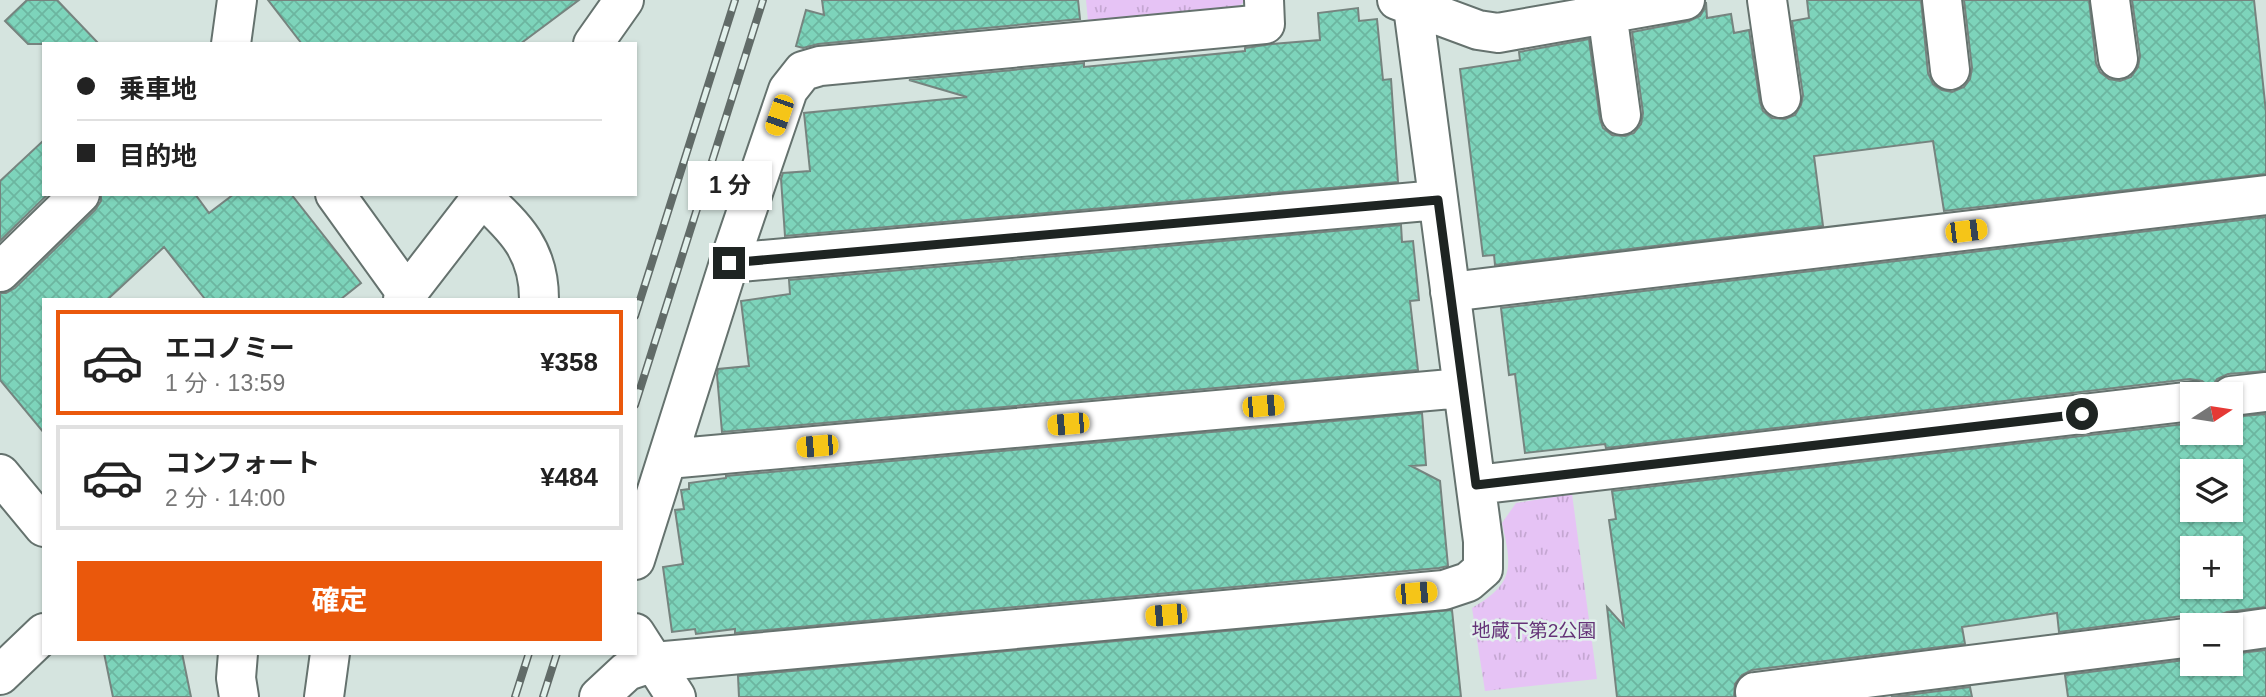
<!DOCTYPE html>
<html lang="ja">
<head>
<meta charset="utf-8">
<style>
	body { margin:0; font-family:Helvetica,"Noto Sans JP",sans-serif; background:#f2f2f2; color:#222; height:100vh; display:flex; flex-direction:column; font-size:26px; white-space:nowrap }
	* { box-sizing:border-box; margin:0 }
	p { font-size:23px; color:#767676 }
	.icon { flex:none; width:38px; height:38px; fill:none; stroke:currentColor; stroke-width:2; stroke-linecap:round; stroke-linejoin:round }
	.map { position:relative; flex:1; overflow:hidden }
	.drawer { position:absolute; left:42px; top:298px; width:595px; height:357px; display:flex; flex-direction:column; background:#fff; border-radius:0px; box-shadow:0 2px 5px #0004 }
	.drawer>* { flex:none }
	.hud { position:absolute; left:42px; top:42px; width:595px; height:154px; border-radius:0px; box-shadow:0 2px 5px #0004; display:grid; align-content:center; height:154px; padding:0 35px; background:#fff }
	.needle { width:46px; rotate:78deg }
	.controls { position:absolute; left:2180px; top:382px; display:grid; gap:14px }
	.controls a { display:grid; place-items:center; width:63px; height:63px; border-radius:0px; background:#fff; box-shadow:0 2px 5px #0004; font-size:35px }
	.end { position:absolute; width:32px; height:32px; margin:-16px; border:9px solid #1e2422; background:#fff; box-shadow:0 0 0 4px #fff }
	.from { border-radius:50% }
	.bubble { position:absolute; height:49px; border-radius:0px; background:#fff; box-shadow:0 2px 5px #0004; font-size:23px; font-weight:700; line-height:49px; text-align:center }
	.car { position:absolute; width:21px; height:42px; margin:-21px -10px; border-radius:9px; box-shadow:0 0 5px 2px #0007; background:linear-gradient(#f5c518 24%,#345 0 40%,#f5c518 0 76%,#345 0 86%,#f5c518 0) }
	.hud b { display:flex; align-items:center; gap:24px; height:66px; font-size:26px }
	.hud b+b { border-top:2px solid #e0e0e0 }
	.hud i { width:18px; height:18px; background:#222 }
	ul { padding:12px 0 0; list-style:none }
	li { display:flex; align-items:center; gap:21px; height:105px; margin:0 14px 10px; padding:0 21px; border:4px solid #e0e0e0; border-radius:0px }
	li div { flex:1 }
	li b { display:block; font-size:26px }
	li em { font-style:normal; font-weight:700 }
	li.on { border-color:#ea580c }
	li>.icon { width:63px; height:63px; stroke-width:1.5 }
	.cta { display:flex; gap:14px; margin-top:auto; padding:14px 35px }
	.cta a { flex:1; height:80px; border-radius:0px; background:#ea580c; color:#fff; font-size:28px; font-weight:700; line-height:80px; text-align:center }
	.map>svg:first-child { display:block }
	.grass { fill:url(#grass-tufts) }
	.building { fill:url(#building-cross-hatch); stroke:#76847f; stroke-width:2; fill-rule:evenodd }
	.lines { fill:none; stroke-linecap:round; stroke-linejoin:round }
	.minor-casing { stroke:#65726e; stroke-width:42 }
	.minor { stroke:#fff; stroke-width:38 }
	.rail-casing { stroke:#616b68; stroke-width:8 }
	.rail { stroke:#e2f1ec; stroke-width:5; stroke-dasharray:16; stroke-linecap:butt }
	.route { stroke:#1e2422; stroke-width:9 }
	.labels { text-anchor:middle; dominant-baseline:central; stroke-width:5; stroke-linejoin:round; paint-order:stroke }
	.park-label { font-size:19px; fill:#653378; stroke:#e2f1ec }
</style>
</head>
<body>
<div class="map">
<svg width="2266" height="697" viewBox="0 0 2266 697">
	<defs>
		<pattern id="grass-tufts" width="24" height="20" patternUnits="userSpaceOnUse" patternTransform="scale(1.75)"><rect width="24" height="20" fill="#e6c3f5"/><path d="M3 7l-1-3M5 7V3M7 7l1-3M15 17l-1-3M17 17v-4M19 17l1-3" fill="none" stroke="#c5a7d2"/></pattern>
		<pattern id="building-cross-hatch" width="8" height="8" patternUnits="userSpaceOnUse" patternTransform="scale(1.75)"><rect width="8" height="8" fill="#7dd4bb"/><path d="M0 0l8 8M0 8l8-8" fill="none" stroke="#6cb6a0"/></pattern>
	</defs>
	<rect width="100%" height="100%" fill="#d5e4df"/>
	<path class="grass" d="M1086 0H1246L1236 9 1088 21Z
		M1572 494 1597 679 1485 691 1472 608C1515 583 1512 567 1502 523L1516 503Z"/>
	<path class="building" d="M27 0H57L99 44H28L5 21Z
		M268 0H579L520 44H302Z
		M822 0H1078L1080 19 818 44 803 48 796 46 806 10 824 15Z
		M1807 0H1921L1928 73 1933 84 1942 90 1952 92 1964 87 1970 79 1972 68 1964 0H2089L2096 63 2100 72 2109 79 2120 81 2131 77 2138 67 2140 56 2132 0H2254L2266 112V174L1944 211 1933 141 1814 156 1823 226 1495 265 1494 255 1483 256 1460 69 1520 60 1519 52 1589 39 1600 119 1603 128 1612 135 1625 136 1634 133 1641 124 1643 113 1632 32 1689 21 1700 16 1705 8 1706 2 1707 18 1731 14 1734 33 1749 30 1760 102 1763 111 1772 118 1785 119 1795 115 1801 105 1803 95 1792 21 1809 18Z
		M1358 8 1359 21 1377 19 1383 80 1391 79 1398 182 785 236 781 179 783 173 810 171 804 113 967 97 909 80 1084 63V67L1245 51V48L1272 44 1320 40 1318 13Z
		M44 140V194H48L0 241V181Z
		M101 194H195L209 213 234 194H291L361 283 341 299H205L164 247 108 299H44V433L0 380V293H6L15 288 95 210 101 201Z
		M2266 217V371L2228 374 2217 379 2211 388 2202 381 2190 379 1606 448 1605 444 1525 453 1515 374 1509 375 1501 308Z
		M1401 225 1402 242 1413 241 1419 300 1410 301 1418 370 722 432 717 375 718 369 749 366 741 301 790 294 789 280Z
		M1422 413 1426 465 1411 466 1440 481 1448 566 1439 568 735 633V629L696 634 695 629 672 632 663 567 683 564 675 510 684 509 681 490 689 489V483L726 478V476Z
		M2266 414V607L2227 612 2217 616 2211 625 2202 617 2190 615 2059 632 2057 613 1962 627 1965 644 1752 670 1742 675 1735 684 1734 697H1617L1607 607 1624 626 1609 520 1616 519 1612 491 2193 423V432H2231V417ZM2193 471H2231V509H2193ZM2193 548H2231V586H2193Z
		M1452 610 1461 697H739L738 676Z
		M2266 650V697H2068L2065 675 2193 659V663H2231V654Z
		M104 653H182L191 697H113Z
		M1970 687 1972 697H1891Z"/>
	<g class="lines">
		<defs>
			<path id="minor" d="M1397 0 1478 30 1498 33 1685 0
				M1767 0 1781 98
				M1942 0 1950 70
				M2110 0 2118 59
				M1607 12 1621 115
				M231 44 237 0
				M593 44 624 0
				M335 194 407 294
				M482 197C516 228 539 251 539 299
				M729 263 1438 200
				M0 272 80 194
				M1450 292 2266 195
				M403 299 484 194
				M2231 396 2266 392
				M668 459 1462 388
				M0 474 44 527
				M1476 485 2193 401
				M635 560 729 263 788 90 803 71 820 66 1265 24 1264 0
				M635 633 676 697
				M2231 633 2266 628
				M238 653 236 678 239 697
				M0 675 44 633
				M324 697 330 653
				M599 697 627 671 654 662 1444 590 1468 582 1483 569V541L1413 7
				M1756 697 1755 692 2193 637"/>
		</defs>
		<use href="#minor" class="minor-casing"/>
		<use href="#minor" class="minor"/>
		<defs>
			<path id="rail" d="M635 316 735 0
				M635 405 763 0
				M515 697 529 653
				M543 697 557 653"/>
		</defs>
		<use href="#rail" class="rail-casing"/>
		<use href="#rail" class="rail"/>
	</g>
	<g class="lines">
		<path class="route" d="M729 263 1438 200 1476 485 2082 414"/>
	</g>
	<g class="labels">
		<g class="park-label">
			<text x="1534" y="630">地蔵下第2公園</text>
		</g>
	</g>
</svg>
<div class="controls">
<a><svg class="needle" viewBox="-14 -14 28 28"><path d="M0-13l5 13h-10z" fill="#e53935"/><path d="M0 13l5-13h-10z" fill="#767676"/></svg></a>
<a><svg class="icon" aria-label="layers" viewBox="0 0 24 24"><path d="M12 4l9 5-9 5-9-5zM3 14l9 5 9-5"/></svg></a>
<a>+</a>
<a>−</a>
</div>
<i class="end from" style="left:2082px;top:414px"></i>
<i class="end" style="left:729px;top:263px"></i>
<div class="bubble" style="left:688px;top:161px;width:84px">1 分</div>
<i class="car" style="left:779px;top:115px;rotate:199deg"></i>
<i class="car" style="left:1966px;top:231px;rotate:83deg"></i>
<i class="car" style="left:1263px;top:406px;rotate:85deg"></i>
<i class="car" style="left:1068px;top:424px;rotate:265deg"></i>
<i class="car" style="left:817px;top:446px;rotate:265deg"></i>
<i class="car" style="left:1416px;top:593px;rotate:85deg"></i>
<i class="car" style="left:1166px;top:615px;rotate:265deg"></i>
<div class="hud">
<b><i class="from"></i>乗車地</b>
<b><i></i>目的地</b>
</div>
<section class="drawer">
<ul>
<li class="on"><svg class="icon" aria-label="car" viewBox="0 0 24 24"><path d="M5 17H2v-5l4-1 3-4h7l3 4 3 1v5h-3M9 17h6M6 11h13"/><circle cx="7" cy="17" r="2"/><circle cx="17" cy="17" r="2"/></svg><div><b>エコノミー</b><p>1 分 · 13:59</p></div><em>¥358</em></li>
<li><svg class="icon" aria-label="car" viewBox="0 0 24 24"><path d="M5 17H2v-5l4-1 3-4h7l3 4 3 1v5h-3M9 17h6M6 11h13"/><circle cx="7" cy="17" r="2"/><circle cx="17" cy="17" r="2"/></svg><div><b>コンフォート</b><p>2 分 · 14:00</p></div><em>¥484</em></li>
</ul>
<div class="cta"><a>確定</a></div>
</section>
</div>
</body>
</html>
